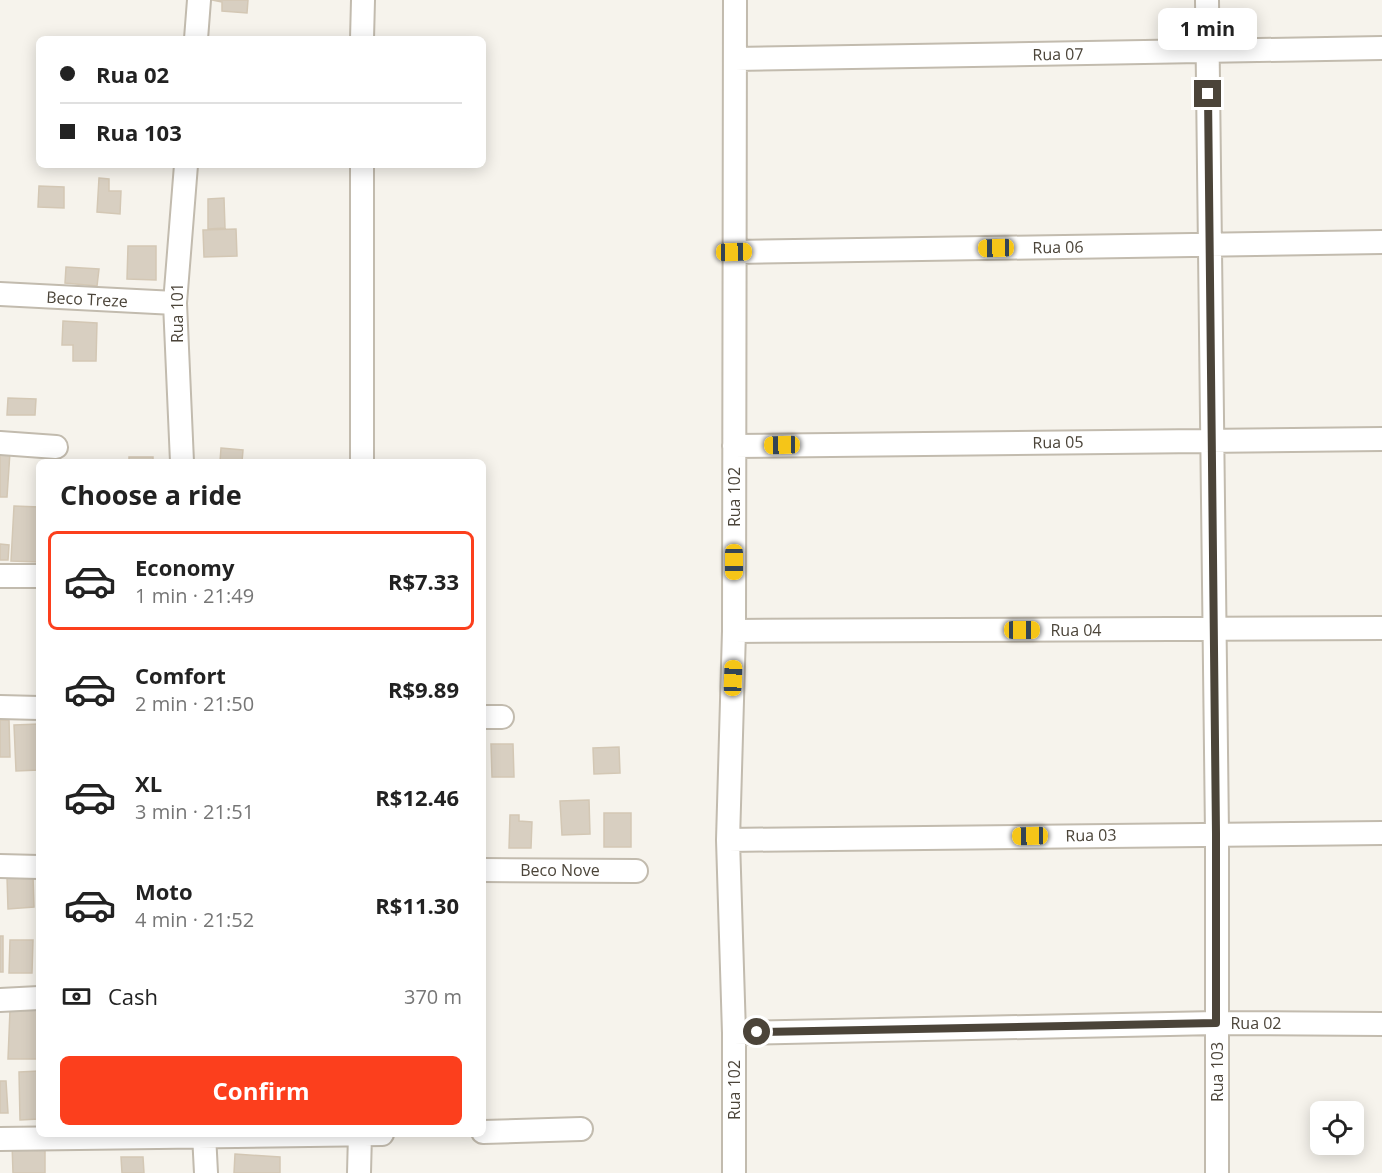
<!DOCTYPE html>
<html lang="en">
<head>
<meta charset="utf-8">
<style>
	body { margin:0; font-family:"Open Sans",sans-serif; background:#f2f2f2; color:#222; height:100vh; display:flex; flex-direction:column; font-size:22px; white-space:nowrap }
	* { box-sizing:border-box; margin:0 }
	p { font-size:20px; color:#767676 }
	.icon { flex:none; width:33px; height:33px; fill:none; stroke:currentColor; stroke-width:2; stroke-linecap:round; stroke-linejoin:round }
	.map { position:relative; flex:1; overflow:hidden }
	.sheet { position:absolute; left:36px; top:459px; width:450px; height:678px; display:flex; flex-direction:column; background:#fff; border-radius:9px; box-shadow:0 3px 15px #0003 }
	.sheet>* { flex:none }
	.top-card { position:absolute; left:36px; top:36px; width:450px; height:132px; border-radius:9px; box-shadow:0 3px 15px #0003; display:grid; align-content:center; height:132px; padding:0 24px; background:#fff }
	.fabs { position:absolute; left:1310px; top:1101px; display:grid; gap:12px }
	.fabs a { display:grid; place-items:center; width:54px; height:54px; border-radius:9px; background:#fff; box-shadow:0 3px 15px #0003; font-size:30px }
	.end { position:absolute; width:27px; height:27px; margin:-14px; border:8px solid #4b4439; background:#fff; box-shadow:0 0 0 3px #fff }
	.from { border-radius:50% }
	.bubble { position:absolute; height:42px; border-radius:9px; background:#fff; box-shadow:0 3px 15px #0003; font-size:20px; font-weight:700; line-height:42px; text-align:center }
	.car { position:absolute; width:18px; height:36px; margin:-18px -9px; border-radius:8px; box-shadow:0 0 4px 2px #0007; background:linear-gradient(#f5c518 24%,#345 0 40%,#f5c518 0 76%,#345 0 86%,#f5c518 0) }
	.top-card b { display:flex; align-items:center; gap:21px; height:57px; font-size:22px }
	.top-card b+b { border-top:2px solid #e0e0e0 }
	.top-card i { width:15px; height:15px; background:#222 }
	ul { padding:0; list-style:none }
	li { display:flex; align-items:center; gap:18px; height:99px; margin:0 12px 9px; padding:0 12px; border:3px solid transparent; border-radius:9px }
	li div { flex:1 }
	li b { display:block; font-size:22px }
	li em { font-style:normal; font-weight:700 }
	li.on { border-color:#fc3f1d }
	li>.icon { width:54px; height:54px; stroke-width:1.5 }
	h2 { padding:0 24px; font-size:27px; line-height:72px }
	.pay { display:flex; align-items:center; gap:15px; height:66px; padding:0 24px; font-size:22px }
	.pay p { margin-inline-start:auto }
	.action { display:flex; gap:12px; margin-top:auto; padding:12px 24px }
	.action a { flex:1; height:69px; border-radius:9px; background:#fc3f1d; color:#fff; font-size:24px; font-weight:700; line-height:69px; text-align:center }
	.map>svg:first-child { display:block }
	.building { fill:#d8cfc1; stroke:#d3c7b4; stroke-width:1.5 }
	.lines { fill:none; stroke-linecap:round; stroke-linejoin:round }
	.street-casing { stroke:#c2bbae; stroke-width:26 }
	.street { stroke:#fff; stroke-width:22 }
	.route { stroke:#4b4439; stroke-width:8 }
	.labels { text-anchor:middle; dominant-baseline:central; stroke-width:4.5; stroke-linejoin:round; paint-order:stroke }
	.street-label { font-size:16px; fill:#4b4439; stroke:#fff }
</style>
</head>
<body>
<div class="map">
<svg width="1382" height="1173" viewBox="0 0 1382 1173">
	<rect width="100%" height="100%" fill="#f6f3ec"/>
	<path class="building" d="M212 0H248L247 13 222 11V2Z
		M99 178 109 179V191H121L120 214 97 212Z
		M39 186 64 187V208L38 207Z
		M224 198 225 228 208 229V199Z
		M236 229 237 256 204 257 203 230Z
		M128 246H156V280L127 279Z
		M66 267 99 269 97 286 65 283Z
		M63 321 97 323 96 361H73V345H62Z
		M8 398 36 399 35 415H7Z
		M221 448 243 450 242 462H220Z
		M0 452H10L7 497H0Z
		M129 457H153V462H129Z
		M14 506 39 507V562L11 561Z
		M0 544 9 545 8 560H0Z
		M0 720H9L10 757H0Z
		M39 724V770L16 771 14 725Z
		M491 744H513L514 777H492Z
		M619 747 620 773 594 774 593 748Z
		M589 800 590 834 562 835 560 801Z
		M604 813H631V847H604Z
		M510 815H519V821L532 822 531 848H509Z
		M33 875 34 907 8 909 7 877Z
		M0 936H3V972H0Z
		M10 940H33L32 973H9Z
		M10 1010H39V1059H8Z
		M39 1071V1119L20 1120 19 1072Z
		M0 1081H6L8 1113H0Z
		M12 1143 45 1149V1173H13Z
		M235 1154 280 1157V1173H234Z
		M121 1157H143L144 1173H122Z"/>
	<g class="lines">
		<defs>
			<path id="street" d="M1207 0 1217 834V1173
				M196 39 199 0
				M362 39 363 0
				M735 59 1382 48
				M734 252 1382 242
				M0 294 175 303
				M0 443 56 447
				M734 446 1382 439
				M182 462 175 303 186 165
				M362 462V165
				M0 576H39
				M734 631 1382 628
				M0 707 39 708
				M483 717H502
				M728 840 1382 833
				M0 866 39 867
				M483 870 636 871
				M0 1000 39 998
				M734 1033 1216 1023 1382 1024
				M483 1132 581 1129
				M204 1134 206 1173
				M0 1139 382 1134
				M359 1173 360 1134
				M734 1173V1033L728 840 734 631 735 0"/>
		</defs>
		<use href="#street" class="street-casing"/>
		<use href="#street" class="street"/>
	</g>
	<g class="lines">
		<path class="route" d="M757 1032 1216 1023V834L1208 94"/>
	</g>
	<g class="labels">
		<g class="street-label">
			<text transform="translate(1058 54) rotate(-1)">Rua 07</text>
			<text transform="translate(1058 247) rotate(-1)">Rua 06</text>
			<text transform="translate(87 299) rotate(3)">Beco Treze</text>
			<text transform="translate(177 313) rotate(-90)">Rua 101</text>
			<text transform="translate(1058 442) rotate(-1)">Rua 05</text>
			<text transform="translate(734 497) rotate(-90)">Rua 102</text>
			<text x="1076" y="630">Rua 04</text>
			<text transform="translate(1091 835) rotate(-1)">Rua 03</text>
			<text x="560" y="870">Beco Nove</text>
			<text x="1256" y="1023">Rua 02</text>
			<text transform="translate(1217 1072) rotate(-90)">Rua 103</text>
			<text transform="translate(734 1090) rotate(-90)">Rua 102</text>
		</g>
	</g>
</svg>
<div class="fabs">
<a><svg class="icon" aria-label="locate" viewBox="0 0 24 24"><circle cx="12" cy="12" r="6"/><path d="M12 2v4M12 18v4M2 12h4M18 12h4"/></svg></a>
</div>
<i class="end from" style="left:757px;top:1032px"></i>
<i class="end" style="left:1208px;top:94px"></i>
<div class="bubble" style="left:1158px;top:8px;width:99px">1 min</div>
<i class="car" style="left:996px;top:248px;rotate:269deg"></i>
<i class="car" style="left:734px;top:252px;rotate:89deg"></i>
<i class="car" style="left:782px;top:445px;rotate:269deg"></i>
<i class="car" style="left:734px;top:562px;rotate:180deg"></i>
<i class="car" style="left:1022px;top:630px;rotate:90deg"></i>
<i class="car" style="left:733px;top:678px;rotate:2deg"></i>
<i class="car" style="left:1030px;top:836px;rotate:269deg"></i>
<div class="top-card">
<b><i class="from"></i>Rua 02</b>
<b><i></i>Rua 103</b>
</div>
<section class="sheet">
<h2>Choose a ride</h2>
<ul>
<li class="on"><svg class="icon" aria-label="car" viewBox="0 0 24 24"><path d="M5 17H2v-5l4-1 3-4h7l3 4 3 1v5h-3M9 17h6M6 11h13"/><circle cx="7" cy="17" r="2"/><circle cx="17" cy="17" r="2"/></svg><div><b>Economy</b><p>1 min · 21:49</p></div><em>R$7.33</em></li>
<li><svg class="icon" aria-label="car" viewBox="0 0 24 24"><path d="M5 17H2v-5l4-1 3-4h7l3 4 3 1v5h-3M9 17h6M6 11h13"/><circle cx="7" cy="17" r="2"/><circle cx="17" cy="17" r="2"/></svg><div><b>Comfort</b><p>2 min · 21:50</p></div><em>R$9.89</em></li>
<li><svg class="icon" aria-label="car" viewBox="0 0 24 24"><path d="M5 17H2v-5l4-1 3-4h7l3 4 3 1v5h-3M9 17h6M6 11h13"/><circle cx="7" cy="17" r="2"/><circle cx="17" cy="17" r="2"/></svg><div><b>XL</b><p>3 min · 21:51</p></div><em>R$12.46</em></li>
<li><svg class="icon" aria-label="car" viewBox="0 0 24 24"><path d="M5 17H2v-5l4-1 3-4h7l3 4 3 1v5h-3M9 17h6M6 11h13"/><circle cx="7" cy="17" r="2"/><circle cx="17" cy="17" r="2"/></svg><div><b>Moto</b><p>4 min · 21:52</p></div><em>R$11.30</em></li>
</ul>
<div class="pay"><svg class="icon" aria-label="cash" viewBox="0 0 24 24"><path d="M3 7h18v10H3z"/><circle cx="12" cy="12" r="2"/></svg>Cash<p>370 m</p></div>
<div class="action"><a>Confirm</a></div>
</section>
</div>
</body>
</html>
